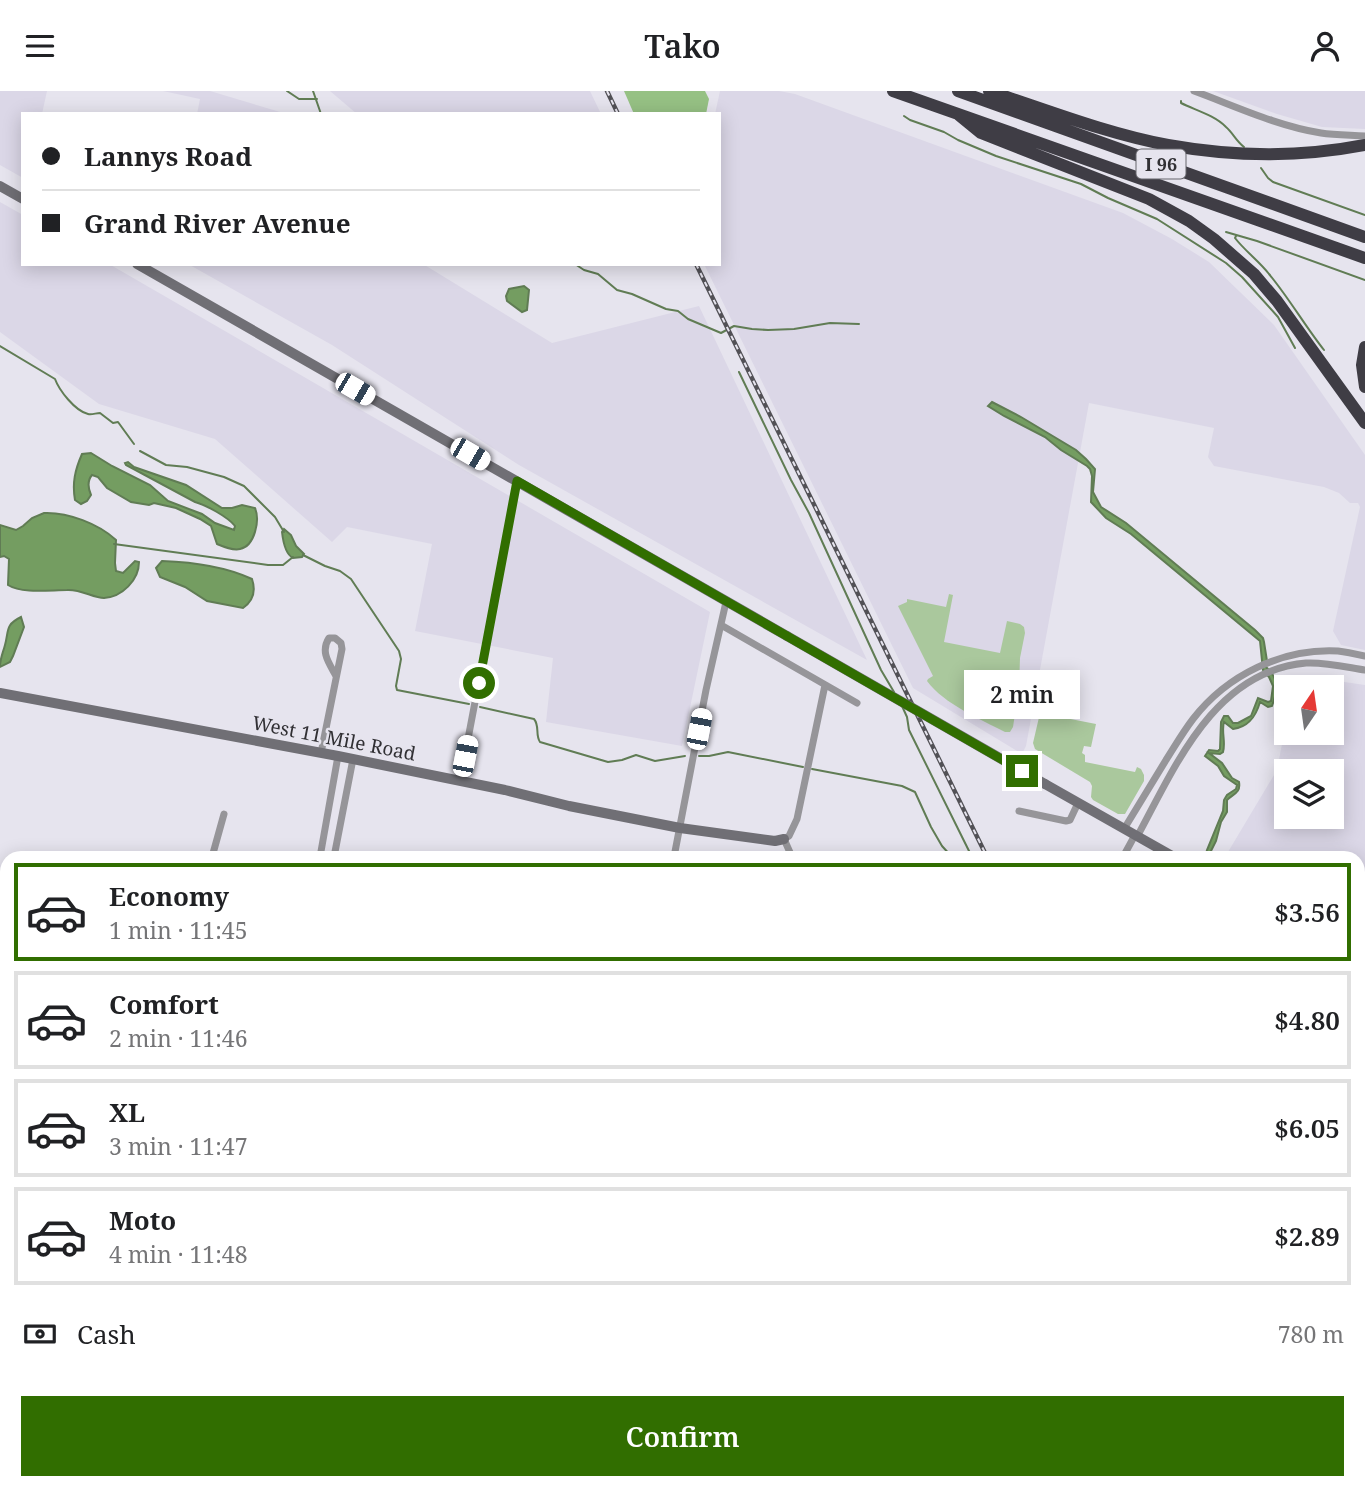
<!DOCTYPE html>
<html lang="en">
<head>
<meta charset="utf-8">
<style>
	body { margin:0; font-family:"Noto Serif",serif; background:#f6f6f6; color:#202124; height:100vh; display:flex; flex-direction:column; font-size:26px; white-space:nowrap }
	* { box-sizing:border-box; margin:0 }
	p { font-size:23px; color:#757577 }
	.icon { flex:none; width:38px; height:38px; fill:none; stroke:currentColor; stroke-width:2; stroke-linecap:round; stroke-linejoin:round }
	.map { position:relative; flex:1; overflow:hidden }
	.side { position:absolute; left:0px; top:760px; width:1365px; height:639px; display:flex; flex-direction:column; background:#fff; border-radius:21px 21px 0 0; box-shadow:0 4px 18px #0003 }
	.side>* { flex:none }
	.guide { position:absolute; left:21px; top:21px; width:700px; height:154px; border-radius:0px; box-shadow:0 4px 18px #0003; display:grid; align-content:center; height:154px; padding:0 21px; background:#fff }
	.needle { width:46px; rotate:13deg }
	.buttons { position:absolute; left:1274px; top:584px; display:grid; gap:14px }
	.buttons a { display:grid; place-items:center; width:70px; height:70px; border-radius:0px; background:#fff; box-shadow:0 4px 18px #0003; font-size:35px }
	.end { position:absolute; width:32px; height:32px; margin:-16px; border:9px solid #316e00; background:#fff; box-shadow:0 0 0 4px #fff }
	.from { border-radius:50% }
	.bubble { position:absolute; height:49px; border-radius:0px; background:#fff; box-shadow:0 4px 18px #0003; font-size:23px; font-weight:600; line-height:49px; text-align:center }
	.car { position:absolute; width:21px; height:42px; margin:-21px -10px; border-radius:9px; box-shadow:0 0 5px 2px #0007; background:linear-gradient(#fff 24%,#345 0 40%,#fff 0 76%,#345 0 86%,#fff 0) }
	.guide b { display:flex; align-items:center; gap:24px; height:66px; font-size:26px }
	.guide b+b { border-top:2px solid #e0e0e0 }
	.guide i { width:18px; height:18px; background:#202124 }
	ul { padding:12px 0 0; list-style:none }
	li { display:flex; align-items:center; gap:21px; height:98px; margin:0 14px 10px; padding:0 7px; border:4px solid #e0e0e0; border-radius:0px }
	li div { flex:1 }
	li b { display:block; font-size:26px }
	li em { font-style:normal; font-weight:600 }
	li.on { border-color:#316e00 }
	li>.icon { width:63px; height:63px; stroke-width:1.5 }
	.pay { display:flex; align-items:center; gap:18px; height:77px; padding:0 21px; font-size:26px }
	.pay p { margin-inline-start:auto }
	.button { display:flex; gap:14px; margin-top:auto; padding:14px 21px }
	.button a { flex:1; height:80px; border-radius:0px; background:#316e00; color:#fff; font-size:28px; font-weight:600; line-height:80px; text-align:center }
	header { display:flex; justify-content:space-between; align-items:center; height:91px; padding:0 21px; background:#fff; font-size:32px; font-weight:600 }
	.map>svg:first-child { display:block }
	.built { fill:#dbd7e7; fill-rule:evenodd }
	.green { fill:#aac89d }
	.forest { fill:#96c184 }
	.water { fill:#749d61; stroke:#607c54; stroke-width:2 }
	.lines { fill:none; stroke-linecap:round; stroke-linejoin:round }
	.stream { stroke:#607c54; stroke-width:2 }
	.street { stroke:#969599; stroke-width:7 }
	.secondary { stroke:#706f75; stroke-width:10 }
	.highway { stroke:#3f3d45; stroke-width:12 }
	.rail-casing { stroke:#525156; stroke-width:4.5 }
	.rail { stroke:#e6e4ee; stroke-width:2; stroke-dasharray:5; stroke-linecap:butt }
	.secondary-bridge { stroke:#706f75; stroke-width:10 }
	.route { stroke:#316e00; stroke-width:9 }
	.labels { text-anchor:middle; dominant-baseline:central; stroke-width:5; stroke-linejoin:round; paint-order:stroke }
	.shield { fill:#e6e4ee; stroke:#67666c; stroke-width:2 }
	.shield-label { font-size:18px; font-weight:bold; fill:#313034 }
	.street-label { font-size:19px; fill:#313034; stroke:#e6e4ee }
</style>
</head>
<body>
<header><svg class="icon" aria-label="menu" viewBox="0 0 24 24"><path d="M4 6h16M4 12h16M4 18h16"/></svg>Tako<svg class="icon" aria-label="person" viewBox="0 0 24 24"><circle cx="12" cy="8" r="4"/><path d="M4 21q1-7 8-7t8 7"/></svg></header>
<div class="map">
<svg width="1365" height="1398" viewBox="0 0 1365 1398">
	<rect width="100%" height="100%" fill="#e6e4ee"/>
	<path class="built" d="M0 0H47L42 23H23V87L0 74Z
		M163 0H210L287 23H197L200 8Z
		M330 0H590L601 23H357Z
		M720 0H779L795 3 1123 122 1172 148 1209 171 1274 234 1365 364V559L1341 554 1333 540 1360 416 1358 412H1350L1339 402 1324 396 1214 375 1208 366 1214 337 1089 312 1026 655 1022 663 913 597 704 173H719V23H715Z
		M1213 0H1365V38L1322 36 1277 23Z
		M0 111 23 124V173H109L710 521 682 655 546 631 553 567 415 540 432 453 347 436 332 451 215 348 99 313 0 241Z
		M188 173H423L552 252 699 215 867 569 519 374 332 254Z
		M1296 584 1365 594V861L1358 858V766H1225L1277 679 1286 632V642H1332V597H1293ZM1286 681H1332V726H1286Z
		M1358 887 1365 891V1010L1358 1059Z
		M889 1391H1258L1261 1398H888Z"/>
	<path class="green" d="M949 503 953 504 944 551 1000 562 1007 530 1020 533 1024 536 1025 542 1020 567 1019 597 1013 636 1010 641H1005C980 628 944 613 927 590L928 588 933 585 898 515 907 511V508L946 516Z
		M1040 622 1096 633 1091 656 1084 655 1082 662 1085 664V671L1135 681 1137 676 1141 678 1144 684V690L1125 723H1118L1093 709 1091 706 1092 695 1090 691 1035 658 1033 652Z"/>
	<path class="forest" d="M624 0H705L709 8 706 23H634Z"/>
	<path class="water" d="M524 195 529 199 527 219 522 221 507 210 506 205 509 198Z
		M992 311 1021 326 1076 359 1086 368 1095 378 1093 401 1101 416 1126 432 1255 539 1263 547 1264 551 1267 570 1266 576C1280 589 1278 598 1272 615L1268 616 1260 611C1256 625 1249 636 1233 638L1224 631C1221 640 1226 651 1223 661L1220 663 1209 662 1222 672 1232 687 1239 691C1241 702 1233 703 1227 709V721L1221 731 1216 750 1208 766H1205L1207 759 1223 720 1224 709 1227 704 1236 698 1237 694 1224 685 1218 675 1205 665 1209 659 1218 660 1220 658 1221 631 1224 625H1228L1233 632H1238L1251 625 1258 607 1268 611 1271 610 1273 595 1269 586 1263 579 1260 550 1131 443 1106 427 1091 411 1092 385 1090 378 1087 375 1061 359 1045 346 1004 325 988 315Z
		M91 362 112 375 150 394 168 410 202 423 215 432 234 439 235 435C228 426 206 414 195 411L126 374 125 372 128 371 134 376 186 394 222 417H232L242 414 255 417C260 429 255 455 240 458 233 460 224 456 217 453L211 435 200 428 176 417 154 412 149 414 131 411 107 397 98 386 92 384C87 390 88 397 91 404L87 410 81 413 75 409C72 392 75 379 82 363Z
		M44 422C68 421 99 433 116 449L115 472 116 480 123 482 135 470 139 471C139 489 122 506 104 507 93 507 81 498 67 499 50 499 22 503 8 494L9 468 4 465 0 466V434L16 439 23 435 32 427Z
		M284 438 291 444 296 455 304 463 302 466 293 467C285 463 283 450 282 441Z
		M162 470C192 471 224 475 252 488 256 500 253 510 243 517L207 510 185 496 160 486 156 477Z
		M21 526 24 536 13 565 10 571 0 576C0 567 3 562 5 554 9 539 5 534 21 526Z
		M7 890V921L0 931V892Z
		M0 1218 7 1227V1276L0 1270Z"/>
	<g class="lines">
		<path class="stream" d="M287 0 299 8H317
			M313 0 321 23
			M1181 10V12C1195 19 1214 24 1226 36 1233 42 1236 50 1244 56
			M904 25 910 29 944 41 958 49 996 65 1081 93 1108 107 1157 128 1226 172 1242 186 1278 226 1295 257
			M1261 77 1268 87 1273 91 1365 124
			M1226 141 1257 150 1365 189
			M1236 145 1235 147C1245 160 1259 170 1269 183 1289 207 1305 235 1324 259
			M575 173 584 179 598 183 617 199 632 203 666 218 678 220 688 228 721 242 734 235 752 238 768 239 794 238 830 232 859 233
			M0 255 55 288C59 299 75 320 88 323 92 324 96 322 100 322L113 332 118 331 134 353
			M739 281 791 389 809 422 881 579 894 601
			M140 360 166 374 187 376 224 386 244 395 275 426 284 441
			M114 453 268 474H283L293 466
			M303 464 325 475 340 480 351 488 399 560 401 568 396 595 397 599 469 613
			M902 615 907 626 909 639 972 766
			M480 616 534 628C540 635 535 644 540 651L608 671 622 669 636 664 655 670 685 665
			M699 665H709L728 661 803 676
			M812 678 902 695 915 701 931 736 942 755 952 766
			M0 1338 7 1340
			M106 1391 111 1398
			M820 1391V1398"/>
		<path class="street" d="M1194 0C1235 15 1277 35 1321 42 1335 44 1350 44 1365 45
			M721 534 857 612
			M321 662 342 558 341 552 335 547H329C320 561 329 572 336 585
			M460 690 517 390
			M1019 720 1066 730 1070 729 1078 712
			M1124 738C1138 715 1152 692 1166 669 1175 655 1183 641 1193 628 1227 584 1282 557 1338 560 1347 561 1356 563 1365 565
			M1137 746C1175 676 1214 580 1306 572 1326 571 1346 576 1365 579
			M212 766 224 723
			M320 766 338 665
			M334 766 353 668
			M439 766 453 764 470 766
			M674 766 706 599 726 511
			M792 766 784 748 789 745 797 728 825 594
			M1123 766 1135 744
			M1358 1149 1365 1150
			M1358 1362 1365 1364
			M253 1391 257 1398
			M870 1391 881 1393
			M404 1398 410 1391
			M564 1398 565 1391"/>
		<path class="secondary" d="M0 95 23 108
			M137 173 787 545
			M0 602 338 665 505 699 569 715 680 737 775 750 784 748
			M1045 693 1174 766
			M1358 872 1365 876
			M1358 1131 1365 1087
			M1310 1398 1312 1391"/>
		<path class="highway" d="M893 0 1365 167
			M958 0 1365 146
			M989 0C1047 19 1108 43 1168 54 1235 66 1298 67 1365 54
			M959 24 981 42 1149 108 1189 130 1214 148 1254 183 1277 210 1365 332
			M1365 256 1362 274 1365 296"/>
		<defs>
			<path id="rail" d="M607 0 618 23
				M696 173 987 766
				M1288 1391 1292 1398"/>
		</defs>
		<use href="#rail" class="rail-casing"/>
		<use href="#rail" class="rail"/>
		<path class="secondary-bridge" d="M787 545 1045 693"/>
	</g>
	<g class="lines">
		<path class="route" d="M479 592 517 390 1022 680"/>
	</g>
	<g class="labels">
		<rect class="shield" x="1136.5" y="58.5" width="49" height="29" rx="5"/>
		<g class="shield-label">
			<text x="1161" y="73">I 96</text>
		</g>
		<g class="street-label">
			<text transform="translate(334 647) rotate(11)">West 11 Mile Road</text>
		</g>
	</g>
</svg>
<div class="buttons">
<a><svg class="needle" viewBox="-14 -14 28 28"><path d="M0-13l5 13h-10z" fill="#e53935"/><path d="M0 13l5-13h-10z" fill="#757577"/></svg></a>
<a><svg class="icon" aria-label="layers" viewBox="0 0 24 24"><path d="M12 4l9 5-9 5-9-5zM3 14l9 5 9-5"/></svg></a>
</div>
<i class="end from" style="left:479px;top:592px"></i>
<i class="end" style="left:1022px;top:680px"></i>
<div class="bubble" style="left:964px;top:579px;width:116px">2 min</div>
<i class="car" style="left:355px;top:298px;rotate:120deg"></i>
<i class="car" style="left:470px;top:363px;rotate:120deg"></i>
<i class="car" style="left:699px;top:638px;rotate:11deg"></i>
<i class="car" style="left:465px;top:665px;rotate:11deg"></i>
<div class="guide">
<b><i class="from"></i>Lannys Road</b>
<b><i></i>Grand River Avenue</b>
</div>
<section class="side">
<ul>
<li class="on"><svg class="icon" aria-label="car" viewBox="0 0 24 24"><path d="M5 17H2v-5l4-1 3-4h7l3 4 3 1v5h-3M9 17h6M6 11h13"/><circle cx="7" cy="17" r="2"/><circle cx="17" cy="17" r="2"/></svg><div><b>Economy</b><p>1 min · 11:45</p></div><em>$3.56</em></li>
<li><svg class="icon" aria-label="car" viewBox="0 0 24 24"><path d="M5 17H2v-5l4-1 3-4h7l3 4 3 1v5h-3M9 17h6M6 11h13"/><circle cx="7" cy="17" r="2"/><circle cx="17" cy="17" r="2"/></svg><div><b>Comfort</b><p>2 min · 11:46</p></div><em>$4.80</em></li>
<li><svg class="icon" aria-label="car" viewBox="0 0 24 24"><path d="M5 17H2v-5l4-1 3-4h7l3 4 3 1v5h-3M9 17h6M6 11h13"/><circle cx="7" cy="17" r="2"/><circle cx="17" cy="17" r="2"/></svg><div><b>XL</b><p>3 min · 11:47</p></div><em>$6.05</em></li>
<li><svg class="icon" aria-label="car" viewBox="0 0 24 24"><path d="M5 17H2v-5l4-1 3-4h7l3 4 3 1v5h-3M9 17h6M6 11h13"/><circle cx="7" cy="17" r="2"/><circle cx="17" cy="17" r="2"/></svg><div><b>Moto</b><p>4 min · 11:48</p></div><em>$2.89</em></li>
</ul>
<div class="pay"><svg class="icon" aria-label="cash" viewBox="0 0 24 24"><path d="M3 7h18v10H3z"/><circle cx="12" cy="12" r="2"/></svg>Cash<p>780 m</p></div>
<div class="button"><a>Confirm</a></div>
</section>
</div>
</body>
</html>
